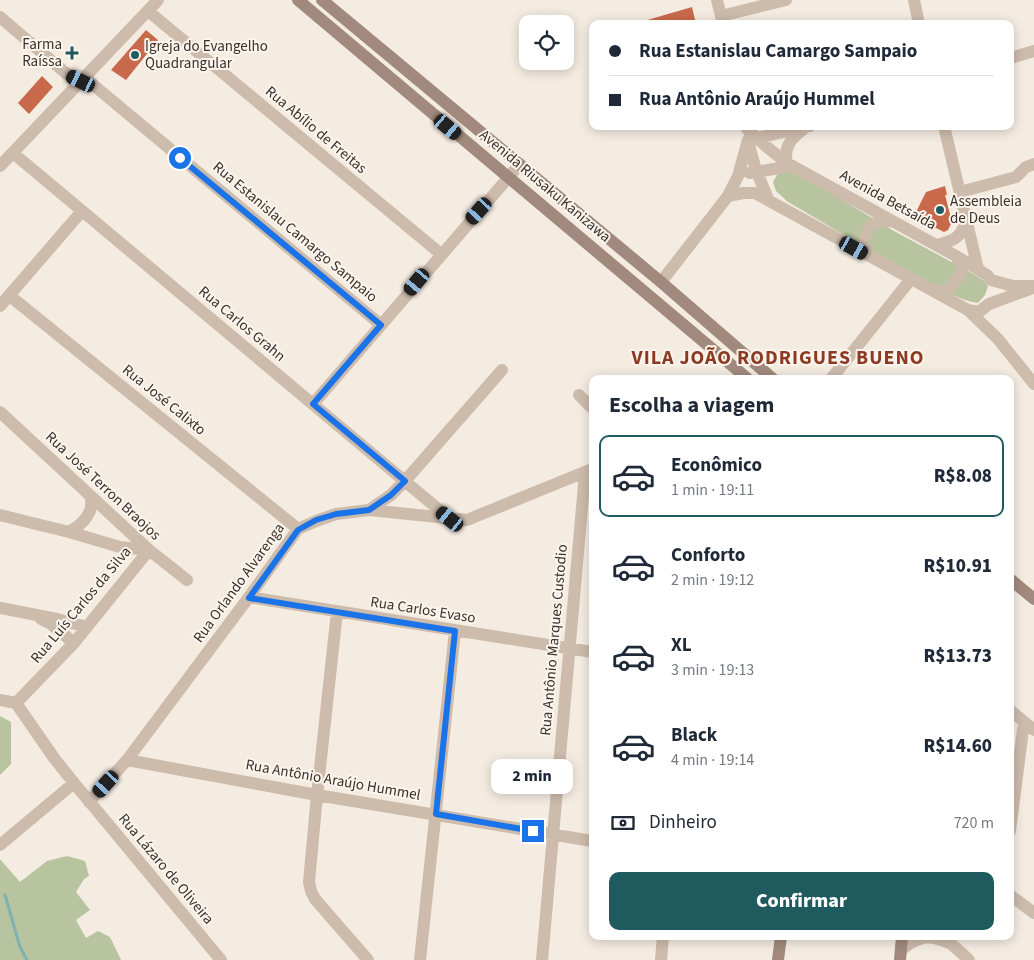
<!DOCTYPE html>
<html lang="pt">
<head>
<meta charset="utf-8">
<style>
	body { margin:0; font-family:"Source Sans 3",sans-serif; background:#f2f2f3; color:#1f2937; height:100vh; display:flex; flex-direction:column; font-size:19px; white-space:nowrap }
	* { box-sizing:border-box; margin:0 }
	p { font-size:16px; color:#747a83 }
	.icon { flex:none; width:28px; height:28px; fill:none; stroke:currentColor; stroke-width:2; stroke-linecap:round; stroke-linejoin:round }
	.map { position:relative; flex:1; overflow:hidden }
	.details { position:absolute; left:589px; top:375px; width:425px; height:565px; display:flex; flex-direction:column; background:#fff; border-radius:10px; box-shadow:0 2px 12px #0003 }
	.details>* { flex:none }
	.hud { position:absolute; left:589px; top:20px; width:425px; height:110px; border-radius:10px; box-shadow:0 2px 12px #0003; display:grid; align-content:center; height:110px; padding:0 20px; background:#fff }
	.fabs { position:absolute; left:519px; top:15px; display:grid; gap:10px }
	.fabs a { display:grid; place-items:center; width:55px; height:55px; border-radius:10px; background:#fff; box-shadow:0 2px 12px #0003; font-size:25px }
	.end { position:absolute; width:22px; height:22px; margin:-11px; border:6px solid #1a73e8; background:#fff; box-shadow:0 0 0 2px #fff }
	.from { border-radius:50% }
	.bubble { position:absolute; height:35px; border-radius:10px; background:#fff; box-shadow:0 2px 12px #0003; font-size:16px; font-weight:800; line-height:35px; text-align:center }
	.car { position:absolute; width:15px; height:30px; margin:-15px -8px; border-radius:6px; box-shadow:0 0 4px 1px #0007; background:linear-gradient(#222 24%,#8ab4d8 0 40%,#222 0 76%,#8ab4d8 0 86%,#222 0) }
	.hud b { display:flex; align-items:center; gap:18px; height:48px; font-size:19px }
	.hud b+b { border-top:1px solid #e0e1e3 }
	.hud i { width:12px; height:12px; background:#1f2937 }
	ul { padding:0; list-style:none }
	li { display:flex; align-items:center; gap:15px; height:82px; margin:0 10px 8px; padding:0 10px; border:2px solid transparent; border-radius:10px }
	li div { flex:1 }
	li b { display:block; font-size:19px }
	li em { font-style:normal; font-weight:800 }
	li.current { border-color:#1f5a5e }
	li>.icon { width:45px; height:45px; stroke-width:1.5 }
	h2 { padding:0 20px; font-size:22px; line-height:60px }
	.pay { display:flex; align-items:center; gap:12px; height:55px; padding:0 20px; font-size:19px }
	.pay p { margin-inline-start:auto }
	.cta { display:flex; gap:10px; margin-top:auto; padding:10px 20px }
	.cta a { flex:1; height:58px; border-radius:10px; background:#1f5a5e; color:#fff; font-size:20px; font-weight:800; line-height:58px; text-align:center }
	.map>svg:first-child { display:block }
	.green { fill:#b8c4a0 }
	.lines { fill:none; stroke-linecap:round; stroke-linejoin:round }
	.stream { stroke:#7fb0b2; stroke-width:3 }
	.building { fill:#c8694b }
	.street { stroke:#cdbbac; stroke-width:12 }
	.secondary { stroke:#a18a7d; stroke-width:12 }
	.route { stroke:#1a73e8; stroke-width:6 }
	.poi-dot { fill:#1f5a5e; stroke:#fbf5ee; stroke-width:2 }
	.labels { text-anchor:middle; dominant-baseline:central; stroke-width:4; stroke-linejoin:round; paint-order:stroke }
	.poi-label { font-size:15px; fill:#3b302b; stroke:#fbf5ee; text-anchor:start }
	.street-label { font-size:15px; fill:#3b302b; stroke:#fbf5ee }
	.district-label { font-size:20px; font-weight:bold; letter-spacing:1px; fill:#8c3b22; stroke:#fbf5ee }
</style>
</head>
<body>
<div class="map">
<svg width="1034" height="960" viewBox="0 0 1034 960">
	<rect width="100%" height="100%" fill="#f4ebe1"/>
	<path class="green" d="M784 171 797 173 894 231 970 272 983 280 988 286 985 295 978 303C957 300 937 286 918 276 874 253 831 227 788 202L776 191 773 182 777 175Z
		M0 716 11 722V764L0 775Z
		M67 856 85 861 89 876 84 879 76 892 90 910 76 920 86 938 98 931 110 937 121 960H0V859L20 882 47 861Z"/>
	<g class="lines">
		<path class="stream" d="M5 895 20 947 27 960"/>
	</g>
	<path class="building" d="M692 7 696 24H644V21Z
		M146 30 158 40 126 80 111 70Z
		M42 76 53 87 29 114 18 103Z
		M945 186 947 195H945L952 222 948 230 944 232 924 222 925 220 915 214 926 192Z"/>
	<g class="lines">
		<path class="street" d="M717 0 723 24
			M914 0 919 24
			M148 11 441 254
			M721 16 786 0
			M0 17 67 74 91 83 381 325
			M1010 58 1034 51
			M944 126 978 269
			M747 129 767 147 787 163 956 256 987 275 991 280 1013 286H1034
			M752 141 757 138 810 126
			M748 142 756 170 769 201
			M13 153 450 519
			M787 163C783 147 792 137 805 128
			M0 166 158 0
			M749 173 793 166
			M960 192 1016 177 1026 167 1034 164
			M728 196 743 193H755L968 310 998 339 1034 384
			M937 245C953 241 961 238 966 221
			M871 257 864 243C867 223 873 222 891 221
			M661 282 728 196 738 176 748 140
			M934 291 945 292 950 288 961 274V265L956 256
			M10 296 298 529
			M0 306 82 211
			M968 310 979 312 989 304 1030 289
			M831 379 911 279
			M579 395 592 408
			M313 404 520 164
			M0 412 149 550 187 580
			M369 510 391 495 411 474 502 370
			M0 515 69 532 120 547 149 550
			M69 532C82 525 96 511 90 496
			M249 597 592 652
			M0 608 57 619 87 627
			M337 612 317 795 309 882 311 891 315 899 368 960
			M41 619 51 624 74 643
			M0 700 16 703
			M16 703 54 758 74 783 221 960
			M16 703 74 643 149 550
			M1010 710 1034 730
			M127 760 317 795 592 841
			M89 802 127 760 249 597 298 529 316 521 336 514 369 510 467 520 592 469
			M1010 831 1024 722
			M0 845 74 783
			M1010 895 1034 913
			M945 938 969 960
			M901 950C919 936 928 934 949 943
			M420 960 455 631
			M542 960 585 473
			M661 960 663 936"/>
		<path class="secondary" d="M298 0 748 379
			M322 0 661 282 773 379
			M1010 579 1034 599
			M778 960 781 936
			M900 960 902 936"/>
	</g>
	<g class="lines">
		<path class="route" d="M180 158 381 325 313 404 405 481 391 495 369 510 336 514 316 520 298 530 249 598 455 631 436 814 533 831"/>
	</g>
	<g class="poi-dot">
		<path d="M69.5 45.5h5v5h5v5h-5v5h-5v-5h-5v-5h5z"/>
		<circle cx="135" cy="55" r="5"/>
		<circle cx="940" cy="210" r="5"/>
	</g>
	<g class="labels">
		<g class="poi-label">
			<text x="62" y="44" text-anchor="end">Farma<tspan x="62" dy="17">Raíssa</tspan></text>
			<text x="145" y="46">Igreja do Evangelho<tspan x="145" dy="17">Quadrangular</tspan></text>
			<text x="950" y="201">Assembleia<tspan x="950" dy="17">de Deus</tspan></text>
		</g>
		<g class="street-label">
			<text transform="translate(316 130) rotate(40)">Rua Abílio de Freitas</text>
			<text transform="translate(545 186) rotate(40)">Avenida Riusaku Kanizawa</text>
			<text transform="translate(888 200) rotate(29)">Avenida Betsaída</text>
			<text transform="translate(295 232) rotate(40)">Rua Estanislau Camargo Sampaio</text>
			<text transform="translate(242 324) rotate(40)">Rua Carlos Grahn</text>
			<text transform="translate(164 400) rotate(39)">Rua José Calixto</text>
			<text transform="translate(103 486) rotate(43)">Rua José Terron Braojos</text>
			<text transform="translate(239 583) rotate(-54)">Rua Orlando Alvarenga</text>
			<text transform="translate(81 605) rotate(-50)">Rua Luís Carlos da Silva</text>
			<text transform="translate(423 610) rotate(9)">Rua Carlos Evaso</text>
			<text transform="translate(554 640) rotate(-85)">Rua Antônio Marques Custodio</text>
			<text transform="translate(333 780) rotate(10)">Rua Antônio Araújo Hummel</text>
			<text transform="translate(166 869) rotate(50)">Rua Lázaro de Oliveira</text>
		</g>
		<g class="district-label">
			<text x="778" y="358">VILA JOÃO RODRIGUES BUENO</text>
		</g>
	</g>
</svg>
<div class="fabs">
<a><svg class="icon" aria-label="locate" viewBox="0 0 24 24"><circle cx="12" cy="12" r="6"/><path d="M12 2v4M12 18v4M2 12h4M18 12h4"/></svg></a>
</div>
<i class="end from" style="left:180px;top:158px"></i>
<i class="end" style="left:533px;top:831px"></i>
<div class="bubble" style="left:491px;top:759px;width:82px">2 min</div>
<i class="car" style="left:81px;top:81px;rotate:296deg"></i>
<i class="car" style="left:448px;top:127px;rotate:130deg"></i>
<i class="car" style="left:479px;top:211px;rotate:222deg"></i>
<i class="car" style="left:854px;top:248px;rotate:119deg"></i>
<i class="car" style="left:417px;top:282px;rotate:220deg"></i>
<i class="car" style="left:450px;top:519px;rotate:309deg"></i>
<i class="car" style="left:106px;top:784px;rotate:222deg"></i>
<div class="hud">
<b><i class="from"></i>Rua Estanislau Camargo Sampaio</b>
<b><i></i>Rua Antônio Araújo Hummel</b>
</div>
<section class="details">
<h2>Escolha a viagem</h2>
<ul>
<li class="current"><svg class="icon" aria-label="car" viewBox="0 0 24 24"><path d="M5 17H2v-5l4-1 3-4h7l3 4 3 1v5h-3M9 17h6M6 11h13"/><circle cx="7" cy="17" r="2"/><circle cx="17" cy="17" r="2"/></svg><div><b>Econômico</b><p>1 min · 19:11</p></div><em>R$8.08</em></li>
<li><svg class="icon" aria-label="car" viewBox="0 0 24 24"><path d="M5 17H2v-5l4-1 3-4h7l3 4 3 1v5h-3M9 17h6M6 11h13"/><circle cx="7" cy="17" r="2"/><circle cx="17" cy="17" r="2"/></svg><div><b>Conforto</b><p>2 min · 19:12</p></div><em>R$10.91</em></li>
<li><svg class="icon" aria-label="car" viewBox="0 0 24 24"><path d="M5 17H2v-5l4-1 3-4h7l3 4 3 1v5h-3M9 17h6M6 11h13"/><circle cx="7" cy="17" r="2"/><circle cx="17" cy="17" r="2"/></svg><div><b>XL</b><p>3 min · 19:13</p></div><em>R$13.73</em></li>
<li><svg class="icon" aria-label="car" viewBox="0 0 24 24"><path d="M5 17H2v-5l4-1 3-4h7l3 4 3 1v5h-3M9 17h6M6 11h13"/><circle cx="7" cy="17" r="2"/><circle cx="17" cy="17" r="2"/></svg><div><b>Black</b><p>4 min · 19:14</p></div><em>R$14.60</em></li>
</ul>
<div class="pay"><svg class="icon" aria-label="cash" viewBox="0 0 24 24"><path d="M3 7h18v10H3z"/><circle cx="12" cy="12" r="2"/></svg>Dinheiro<p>720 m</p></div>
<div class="cta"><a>Confirmar</a></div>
</section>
</div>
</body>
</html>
